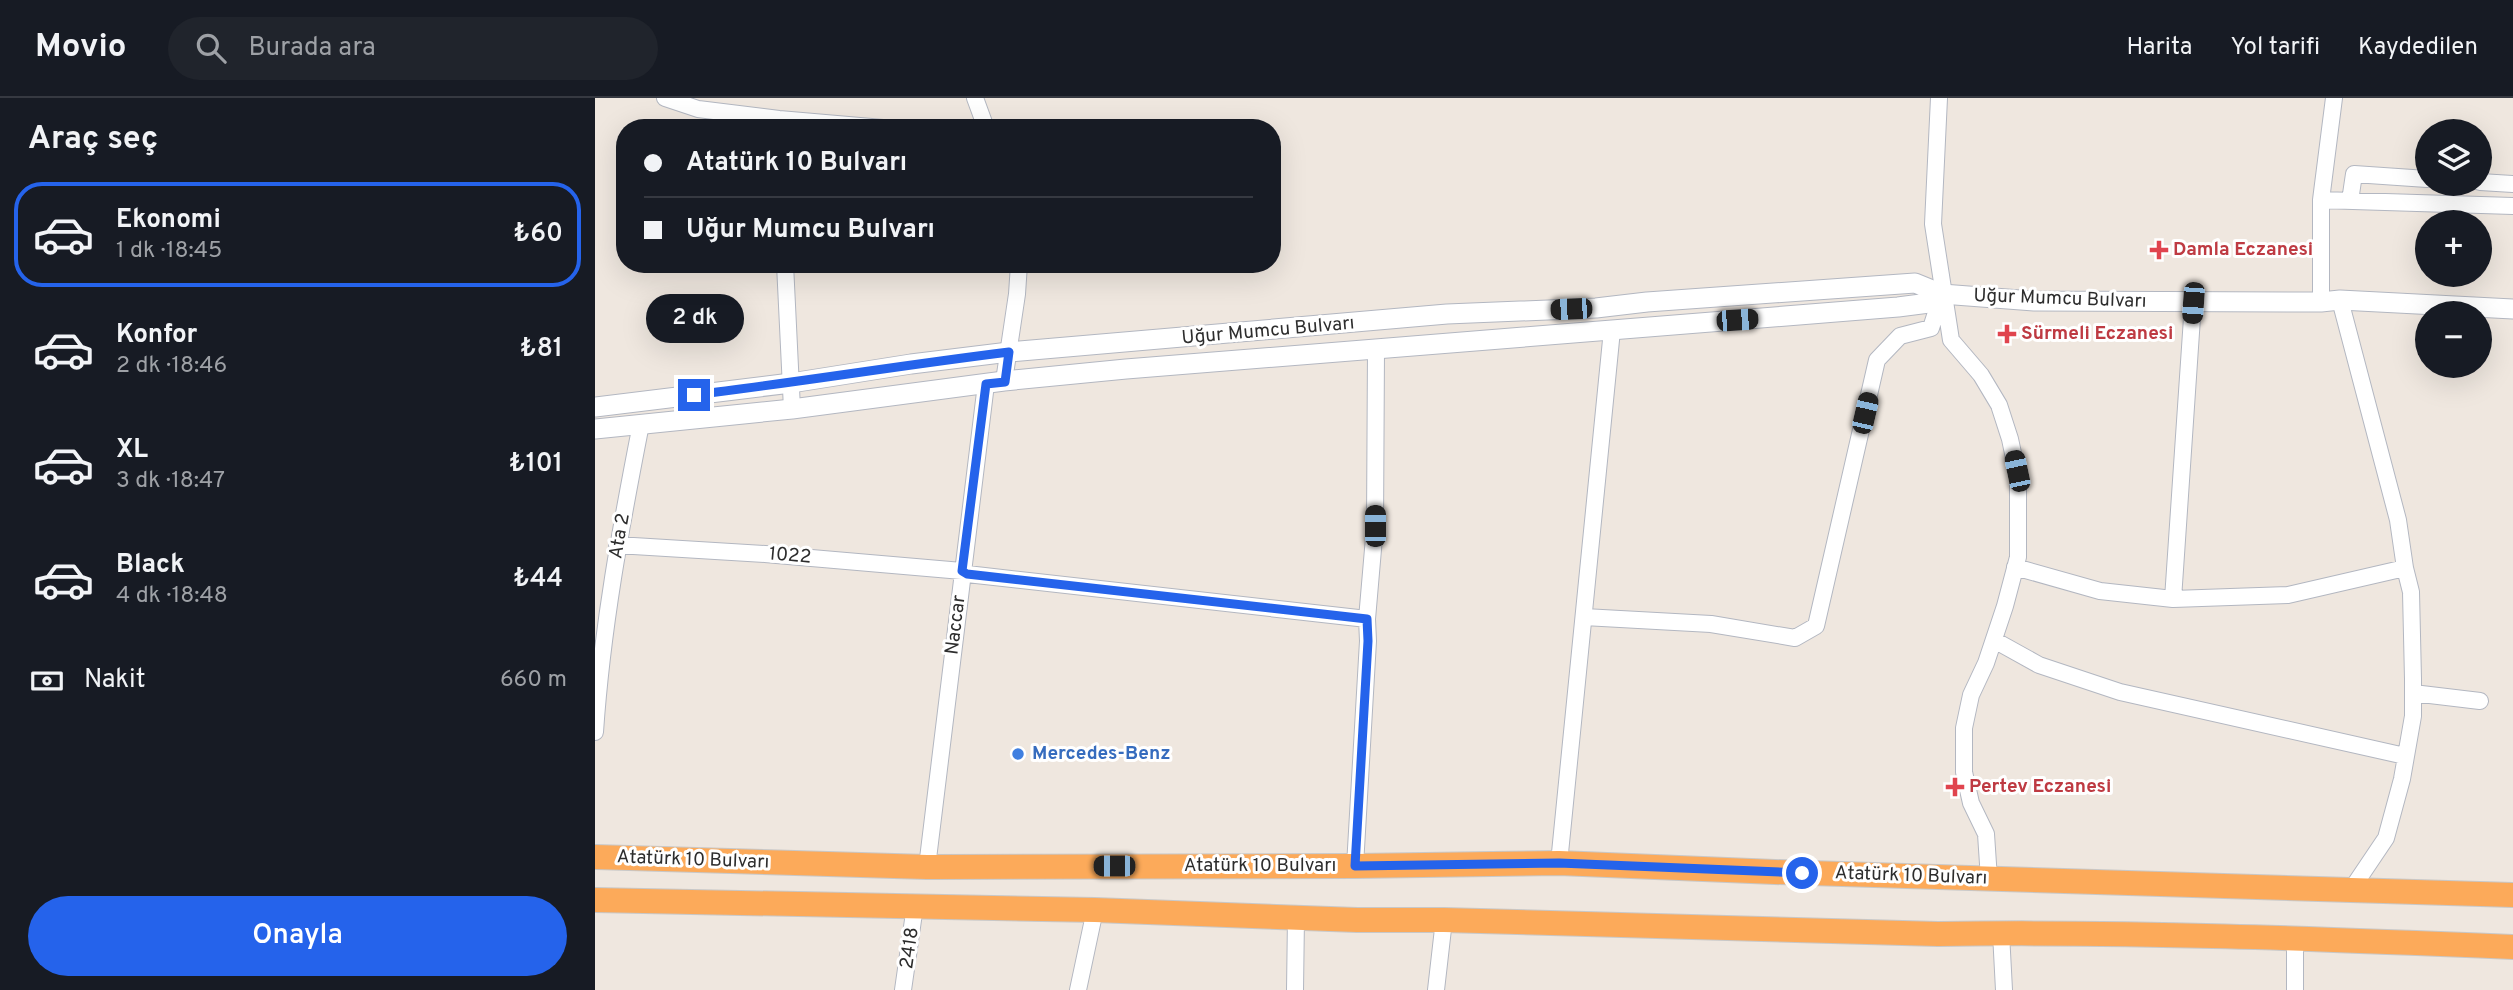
<!DOCTYPE html>
<html lang="tr">
<head>
<meta charset="utf-8">
<style>
	body { margin:0; font-family:Overpass,sans-serif; background:#20242c; color:#f1f3f6; height:100vh; display:flex; flex-direction:column; font-size:26px; white-space:nowrap }
	* { box-sizing:border-box; margin:0 }
	p { font-size:23px; color:#9ea1a6 }
	.icon { flex:none; width:38px; height:38px; fill:none; stroke:currentColor; stroke-width:2; stroke-linecap:round; stroke-linejoin:round }
	.map { position:relative; flex:1; overflow:hidden }
	.side { display:flex; flex-direction:column; background:#171b24; width:595px }
	.side>* { flex:none }
	.hud { position:absolute; left:21px; top:21px; width:665px; height:154px; border-radius:28px; box-shadow:0 7px 28px #0002; display:grid; align-content:center; height:154px; padding:0 28px; background:#171b24 }
	.buttons { position:absolute; left:1820px; top:21px; display:grid; gap:14px }
	.buttons a { display:grid; place-items:center; width:77px; height:77px; border-radius:50%; background:#171b24; box-shadow:0 7px 28px #0002; font-size:35px }
	.end { position:absolute; width:32px; height:32px; margin:-16px; border:9px solid #2563eb; background:#fff; box-shadow:0 0 0 4px #fff }
	.from { border-radius:50% }
	.bubble { position:absolute; height:49px; border-radius:24px; background:#171b24; box-shadow:0 7px 28px #0002; font-size:23px; font-weight:600; line-height:49px; text-align:center }
	.car { position:absolute; width:21px; height:42px; margin:-21px -10px; border-radius:9px; box-shadow:0 0 5px 2px #0007; background:linear-gradient(#222 24%,#8ab4d8 0 40%,#222 0 76%,#8ab4d8 0 86%,#222 0) }
	.hud b { display:flex; align-items:center; gap:24px; height:66px; font-size:26px }
	.hud b+b { border-top:2px solid #363941 }
	.hud i { width:18px; height:18px; background:#f1f3f6 }
	ul { padding:0; list-style:none }
	li { display:flex; align-items:center; gap:21px; height:105px; margin:0 14px 10px; padding:0 14px; border:4px solid transparent; border-radius:28px }
	li div { flex:1 }
	li b { display:block; font-size:26px }
	li em { font-style:normal; font-weight:600 }
	li.active { border-color:#2563eb }
	li>.icon { width:63px; height:63px; stroke-width:1.5 }
	h2 { padding:0 28px; font-size:32px; line-height:84px }
	.pay { display:flex; align-items:center; gap:18px; height:77px; padding:0 28px; font-size:26px }
	.pay p { margin-inline-start:auto }
	.button { display:flex; gap:14px; margin-top:auto; padding:14px 28px }
	.button a { flex:1; height:80px; border-radius:42px; background:#2563eb; color:#fff; font-size:28px; font-weight:600; line-height:80px; text-align:center }
	header { display:flex; align-items:center; gap:42px; box-sizing:border-box; height:98px; padding:0 35px; background:#171b24; border-bottom:2px solid #363941 }
	header strong { font-size:33px }
	nav { display:flex; gap:38px; margin-inline-start:auto; font-size:24px }
	.search { width:490px; height:63px; background:#20242c; display:flex; align-items:center; gap:18px; box-sizing:border-box; padding:0 24px; border-radius:38px; color:#9ea1a6; font-size:26px }
	main { display:flex; flex:1; min-height:0 }
	.map>svg:first-child { display:block }
	.lines { fill:none; stroke-linecap:round; stroke-linejoin:round }
	.minor-casing { stroke:#b3b7c1; stroke-width:18 }
	.tertiary-casing { stroke:#b3b7c1; stroke-width:21 }
	.trunk-casing { stroke:#c8c8c8; stroke-width:26 }
	.minor { stroke:#fff; stroke-width:16 }
	.tertiary { stroke:#fff; stroke-width:19 }
	.trunk { stroke:#fcaa5a; stroke-width:24 }
	.route { stroke:#2563eb; stroke-width:9 }
	.health-dot { fill:#e0444e; stroke:#fff; stroke-width:2.5 }
	.shop-dot { fill:#3f7fe0; stroke:#fff; stroke-width:2.5 }
	.labels { text-anchor:middle; dominant-baseline:central; stroke-width:6; stroke-linejoin:round; paint-order:stroke }
	.health-label { font-size:19px; font-weight:bold; fill:#be3a42; stroke:#fff; text-anchor:start }
	.street-label { font-size:19px; fill:#2d2d2d; stroke:#fff }
	.shop-label { font-size:19px; font-weight:bold; fill:#366cbe; stroke:#fff; text-anchor:start }
</style>
</head>
<body>
<header>
<strong>Movio</strong>
<div class="search"><svg class="icon" aria-label="search" viewBox="0 0 24 24"><circle cx="10" cy="10" r="6"/><path d="M15 15l6 6"/></svg>Burada ara</div>
<nav><a>Harita</a><a>Yol tarifi</a><a>Kaydedilen</a></nav>
</header>
<main>
<section class="side">
<h2>Araç seç</h2>
<ul>
<li class="active"><svg class="icon" aria-label="car" viewBox="0 0 24 24"><path d="M5 17H2v-5l4-1 3-4h7l3 4 3 1v5h-3M9 17h6M6 11h13"/><circle cx="7" cy="17" r="2"/><circle cx="17" cy="17" r="2"/></svg><div><b>Ekonomi</b><p>1 dk · 18:45</p></div><em>₺60</em></li>
<li><svg class="icon" aria-label="car" viewBox="0 0 24 24"><path d="M5 17H2v-5l4-1 3-4h7l3 4 3 1v5h-3M9 17h6M6 11h13"/><circle cx="7" cy="17" r="2"/><circle cx="17" cy="17" r="2"/></svg><div><b>Konfor</b><p>2 dk · 18:46</p></div><em>₺81</em></li>
<li><svg class="icon" aria-label="car" viewBox="0 0 24 24"><path d="M5 17H2v-5l4-1 3-4h7l3 4 3 1v5h-3M9 17h6M6 11h13"/><circle cx="7" cy="17" r="2"/><circle cx="17" cy="17" r="2"/></svg><div><b>XL</b><p>3 dk · 18:47</p></div><em>₺101</em></li>
<li><svg class="icon" aria-label="car" viewBox="0 0 24 24"><path d="M5 17H2v-5l4-1 3-4h7l3 4 3 1v5h-3M9 17h6M6 11h13"/><circle cx="7" cy="17" r="2"/><circle cx="17" cy="17" r="2"/></svg><div><b>Black</b><p>4 dk · 18:48</p></div><em>₺44</em></li>
</ul>
<div class="pay"><svg class="icon" aria-label="cash" viewBox="0 0 24 24"><path d="M3 7h18v10H3z"/><circle cx="12" cy="12" r="2"/></svg>Nakit<p>660 m</p></div>
<div class="button"><a>Onayla</a></div>
</section>
<div class="map">
<svg width="1918" height="892" viewBox="0 0 1918 892">
	<rect width="100%" height="100%" fill="#efe7df"/>
	<g class="lines">
		<defs>
			<path id="minor" d="M70 0 103 11 184 21 288 30
				M380 0 391 30
				M1344 0 1338 126 1356 242 1386 277 1404 307 1415 341 1423 379V459L1410 508 1391 565 1376 597 1369 630V674L1376 705 1391 736 1394 781
				M1885 84 1918 86
				M1726 102 1918 108
				M1755 103 1759 76 1832 81
				M190 166 197 311
				M1745 202 1803 422 1810 470 1816 494 1818 581V618L1807 681 1791 740 1756 792
				M1726 204V102L1739 0
				M409 283 422 196 424 166
				M22 447 170 456 367 473 372 476 772 521
				M1420 469 1505 493 1578 501 1693 497 1810 470
				M1578 501 1598 205
				M989 519 1116 526 1200 540 1221 528 1282 262 1305 238 1336 230 1346 199
				M1399 542 1444 567 1525 594 1810 658
				M1818 595 1885 603
				M0 634C7 530 26 428 46 326
				M964 765 1017 232
				M760 768 773 543 772 521 780 428 781 252
				M332 769 391 286
				M1406 835 1409 892
				M308 892 320 808
				M483 892 500 812
				M700 892 701 819
				M841 892 849 822
				M1700 892V840"/>
			<path id="tertiary" d="M0 309 196 285 316 266 414 254 852 216 1001 210 1052 204 1320 185 1347 196 1439 203 1726 204 1745 202 1918 211
				M0 331 197 311 409 283 531 271 1303 209 1334 205 1347 196"/>
			<path id="trunk" d="M0 759 332 769 760 768 964 765 1180 774 1918 797
				M0 802 500 812 762 822H849L1343 836C1535 833 1727 841 1918 849"/>
		</defs>
		<use href="#minor" class="minor-casing"/>
		<use href="#tertiary" class="tertiary-casing"/>
		<use href="#trunk" class="trunk-casing"/>
		<use href="#minor" class="minor"/>
		<use href="#tertiary" class="tertiary"/>
		<use href="#trunk" class="trunk"/>
	</g>
	<g class="lines">
		<path class="route" d="M99 297C204 284 309 267 414 254L410 284 391 286 367 473 372 476 772 521 773 543 760 768 964 765 1207 775"/>
	</g>
	<g class="health-dot">
		<path d="M1560.5 141.5h7v7h7v7h-7v7h-7v-7h-7v-7h7z"/>
		<path d="M1408.5 225.5h7v7h7v7h-7v7h-7v-7h-7v-7h7z"/>
		<path d="M1356.5 678.5h7v7h7v7h-7v7h-7v-7h-7v-7h7z"/>
	</g>
	<circle class="shop-dot" cx="423" cy="656" r="7"/>
	<g class="labels">
		<g class="health-label">
			<text x="1578" y="152">Damla Eczanesi</text>
			<text x="1426" y="236">Sürmeli Eczanesi</text>
			<text x="1374" y="689">Pertev Eczanesi</text>
		</g>
		<g class="street-label">
			<text transform="translate(1465 201) rotate(2)">Uğur Mumcu Bulvarı</text>
			<text transform="translate(673 233) rotate(-5)">Uğur Mumcu Bulvarı</text>
			<text transform="translate(25 438) rotate(-80)">Ata 2</text>
			<text transform="translate(195 458) rotate(5)">1022</text>
			<text transform="translate(361 527) rotate(-83)">Naccar</text>
			<text transform="translate(98 762) rotate(2)">Atatürk 10 Bulvarı</text>
			<text x="665" y="768">Atatürk 10 Bulvarı</text>
			<text transform="translate(1316 778) rotate(2)">Atatürk 10 Bulvarı</text>
			<text transform="translate(315 850) rotate(-82)">2418</text>
		</g>
		<g class="shop-label">
			<text x="437" y="656">Mercedes-Benz</text>
		</g>
	</g>
</svg>
<div class="buttons">
<a><svg class="icon" aria-label="layers" viewBox="0 0 24 24"><path d="M12 4l9 5-9 5-9-5zM3 14l9 5 9-5"/></svg></a>
<a>+</a>
<a>−</a>
</div>
<i class="end from" style="left:1207px;top:775px"></i>
<i class="end" style="left:99px;top:297px"></i>
<div class="bubble" style="left:51px;top:196px;width:98px">2 dk</div>
<i class="car" style="left:1598px;top:205px;rotate:184deg"></i>
<i class="car" style="left:976px;top:211px;rotate:268deg"></i>
<i class="car" style="left:1142px;top:222px;rotate:86deg"></i>
<i class="car" style="left:1270px;top:315px;rotate:13deg"></i>
<i class="car" style="left:1422px;top:373px;rotate:348deg"></i>
<i class="car" style="left:780px;top:428px;rotate:0deg"></i>
<i class="car" style="left:519px;top:768px;rotate:270deg"></i>
<div class="hud">
<b><i class="from"></i>Atatürk 10 Bulvarı</b>
<b><i></i>Uğur Mumcu Bulvarı</b>
</div>
</div>
</main>
</body>
</html>
